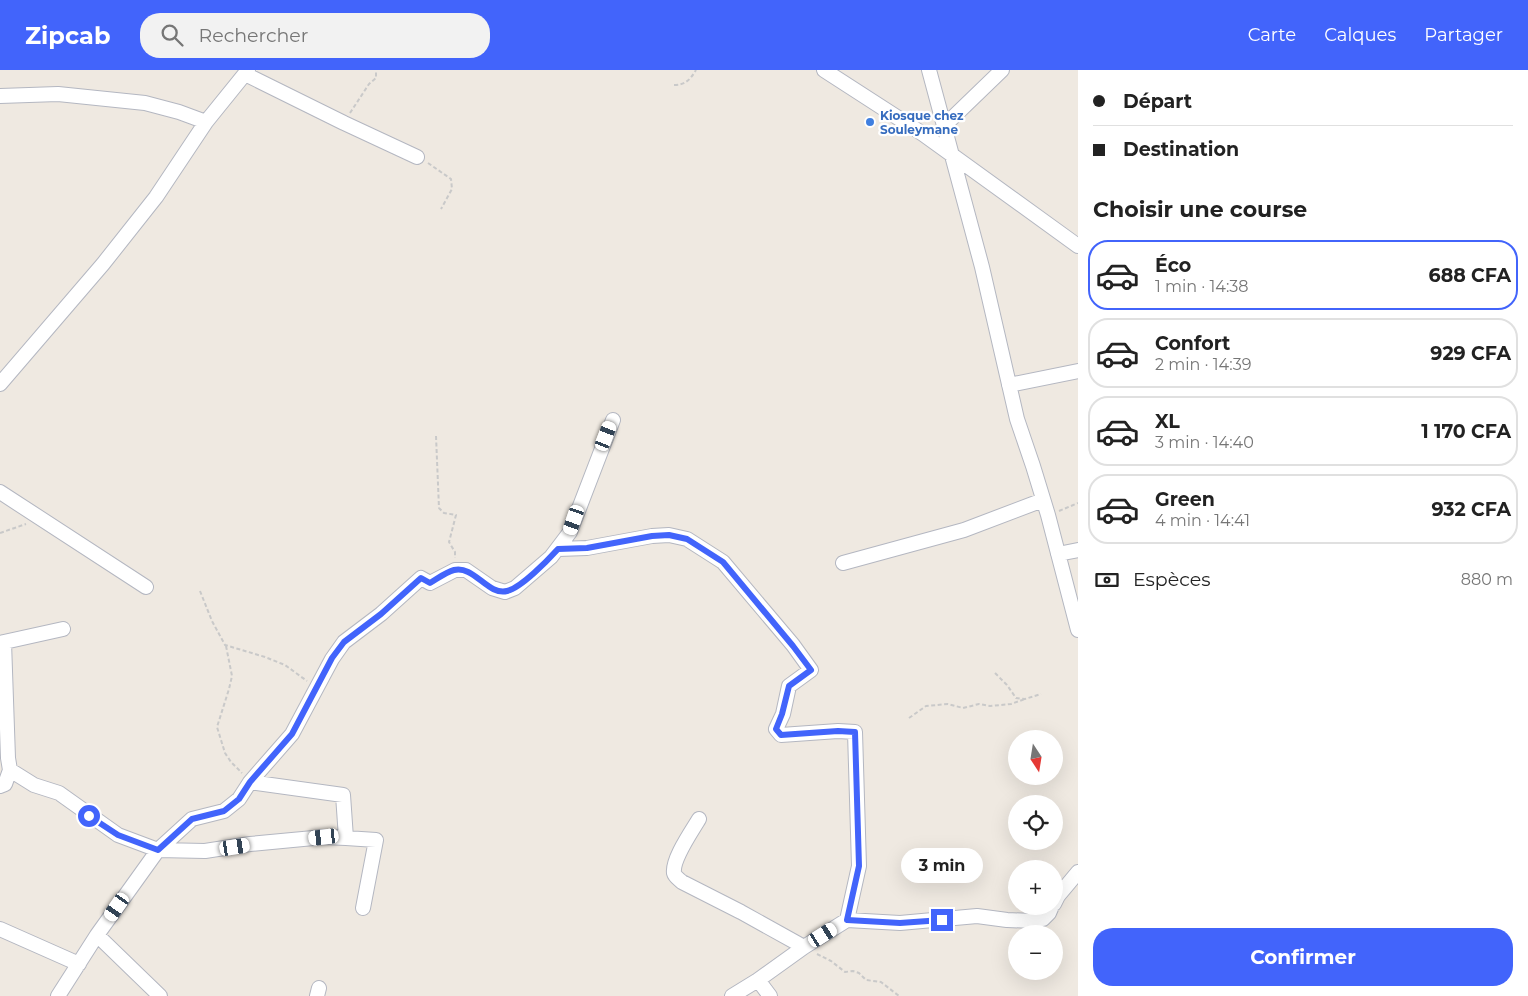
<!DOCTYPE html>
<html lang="fr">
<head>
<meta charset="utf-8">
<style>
	body { margin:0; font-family:Montserrat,sans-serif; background:#f2f2f2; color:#222; height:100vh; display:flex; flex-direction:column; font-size:19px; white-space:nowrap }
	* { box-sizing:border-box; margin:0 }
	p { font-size:16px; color:#767676 }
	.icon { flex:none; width:28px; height:28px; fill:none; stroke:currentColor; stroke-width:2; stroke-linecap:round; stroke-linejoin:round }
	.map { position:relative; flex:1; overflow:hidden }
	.panel { display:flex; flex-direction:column; background:#fff; width:450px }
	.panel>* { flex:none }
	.guide { display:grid; align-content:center; height:110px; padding:0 15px; background:#fff }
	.needle { width:32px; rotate:168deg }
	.fabs { position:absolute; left:1008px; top:660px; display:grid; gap:10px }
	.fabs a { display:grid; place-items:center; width:55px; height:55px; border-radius:50%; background:#fff; box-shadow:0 5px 20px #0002; font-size:25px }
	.end { position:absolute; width:22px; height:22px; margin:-11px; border:6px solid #4264fb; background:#fff; box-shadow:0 0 0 2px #fff }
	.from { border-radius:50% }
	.bubble { position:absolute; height:35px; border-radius:18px; background:#fff; box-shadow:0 5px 20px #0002; font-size:16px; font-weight:700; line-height:35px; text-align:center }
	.car { position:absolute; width:15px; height:30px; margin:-15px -8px; border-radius:6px; box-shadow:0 0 4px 1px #0007; background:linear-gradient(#fff 24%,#345 0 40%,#fff 0 76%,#345 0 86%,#fff 0) }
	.guide b { display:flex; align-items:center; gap:18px; height:48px; font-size:19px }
	.guide b+b { border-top:1px solid #e0e0e0 }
	.guide i { width:12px; height:12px; background:#222 }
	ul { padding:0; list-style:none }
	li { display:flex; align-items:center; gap:15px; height:70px; margin:0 10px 8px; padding:0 5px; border:2px solid #e0e0e0; border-radius:20px }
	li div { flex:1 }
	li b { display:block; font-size:19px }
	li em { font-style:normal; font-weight:700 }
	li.active { border-color:#4264fb }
	li>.icon { width:45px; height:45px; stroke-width:1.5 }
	h2 { padding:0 15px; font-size:22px; line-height:60px }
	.pay { display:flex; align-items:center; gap:12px; height:55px; padding:0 15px; font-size:19px }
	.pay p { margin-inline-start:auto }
	.action { display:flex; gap:10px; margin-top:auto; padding:10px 15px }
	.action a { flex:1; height:58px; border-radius:20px; background:#4264fb; color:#fff; font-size:20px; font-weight:700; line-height:58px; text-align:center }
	header { display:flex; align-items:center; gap:30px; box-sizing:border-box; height:70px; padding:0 25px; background:#4264fb; color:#fff }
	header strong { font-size:24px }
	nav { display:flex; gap:28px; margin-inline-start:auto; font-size:18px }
	.search { width:350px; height:45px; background:#f2f2f2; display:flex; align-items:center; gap:12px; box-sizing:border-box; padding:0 18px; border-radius:20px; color:#767676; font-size:19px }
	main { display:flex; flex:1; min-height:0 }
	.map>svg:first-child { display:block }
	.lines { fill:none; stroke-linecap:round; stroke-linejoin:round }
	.minor-casing { stroke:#b4b7c1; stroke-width:16 }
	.path { stroke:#c9c9c9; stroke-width:2; stroke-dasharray:4 2.5; stroke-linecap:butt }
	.minor { stroke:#fff; stroke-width:14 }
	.route { stroke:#4264fb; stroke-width:6 }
	.shop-dot { fill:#3f7fe0; stroke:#fff; stroke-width:2 }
	.labels { text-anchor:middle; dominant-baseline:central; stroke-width:4.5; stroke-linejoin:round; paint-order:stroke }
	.shop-label { font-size:12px; font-weight:bold; fill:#366cbe; stroke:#fff; text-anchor:start }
</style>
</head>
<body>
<header>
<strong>Zipcab</strong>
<div class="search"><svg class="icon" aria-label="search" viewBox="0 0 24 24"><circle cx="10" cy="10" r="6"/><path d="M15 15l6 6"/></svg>Rechercher</div>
<nav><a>Carte</a><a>Calques</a><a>Partager</a></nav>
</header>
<main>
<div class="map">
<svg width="1078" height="926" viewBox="0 0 1078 926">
	<rect width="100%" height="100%" fill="#efe9e1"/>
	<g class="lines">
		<defs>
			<path id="minor" d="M824 0 923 64 1078 176
				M929 0 982 197 1017 349 1033 396 1048 445 1078 560
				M245 4 344 53 417 87
				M0 26 58 24 145 33 179 42 206 52
				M944 56 1002 0
				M0 314 103 194 156 127 206 52 248 0
				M1009 315 1078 301
				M0 422 146 517
				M558 479 587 478 652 466 669 465 687 469 723 492 793 575 811 600 789 616 783 644 776 659 781 665 838 661 855 662 859 796 847 850
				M1058 484 1078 480
				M843 493 964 460 1043 430
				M4 572 8 688 10 700
				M0 573 63 559
				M250 712 343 725 346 768 376 770 363 838
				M0 716 5 714 10 700 34 715 59 723 118 765 158 780 205 781 250 774 324 767 346 768
				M699 749C692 761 672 789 674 803 675 807 679 809 682 812L741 842 804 877
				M1054 834 1058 826 1078 802
				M0 859 79 894
				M97 865 160 926
				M758 910 770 926
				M58 926 97 865 158 780 192 749 224 741 239 729 250 712 292 664 332 589 344 572 381 544 421 508 430 513 455 500H466L492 518 505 522 515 518 551 487 570 462 613 350
				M317 926 319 918
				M732 926 758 910 804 877 847 850 900 853 977 846 1007 850 1033 851 1043 849 1049 843 1052 836"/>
		</defs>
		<use href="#minor" class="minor-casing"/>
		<path class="path" d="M674 15C685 15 690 10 696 0
			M350 43 369 14 376 8V0
			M428 93 451 109 452 119 441 139
			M436 366 439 438 444 443 456 445 449 472 455 482V488
			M1059 441 1078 433
			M0 463 26 454
			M200 521 212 551 225 575 265 587 285 595 307 611
			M226 576 232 606 229 619 217 657 225 683 231 692 242 703
			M995 603 1007 615 1016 628 1025 629 1041 624
			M909 648 926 636 948 634 963 638 979 634 990 636 1011 634 1025 629
			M817 884 831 891 845 902 853 901 859 903 866 910 881 912 899 926"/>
		<use href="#minor" class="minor"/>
	</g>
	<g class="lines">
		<path class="route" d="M89 746 118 765 158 780 192 749 224 741 239 729 250 712 292 664 332 588 344 572 381 544 421 508 430 513C437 509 446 502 454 500 474 495 488 526 507 521 521 518 548 490 558 479L587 478 652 466 669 465 687 469 723 492 793 576 811 600 789 616 782 644 776 659 781 665 838 661 855 662 859 796 847 850 900 853 942 850"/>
	</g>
	<circle class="shop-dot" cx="870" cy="52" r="5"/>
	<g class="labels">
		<g class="shop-label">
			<text x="880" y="45">Kiosque chez<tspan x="880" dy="14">Souleymane</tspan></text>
		</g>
	</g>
</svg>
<div class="fabs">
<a><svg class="needle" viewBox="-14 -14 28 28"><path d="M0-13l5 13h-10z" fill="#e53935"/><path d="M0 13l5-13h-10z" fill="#767676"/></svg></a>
<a><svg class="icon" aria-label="locate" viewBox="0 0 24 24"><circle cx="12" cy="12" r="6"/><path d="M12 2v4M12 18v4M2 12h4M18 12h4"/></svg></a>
<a>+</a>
<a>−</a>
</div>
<i class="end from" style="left:89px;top:746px"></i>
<i class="end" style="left:942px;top:850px"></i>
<div class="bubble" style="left:901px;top:778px;width:82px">3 min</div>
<i class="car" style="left:606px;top:366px;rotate:21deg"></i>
<i class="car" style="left:574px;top:450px;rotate:199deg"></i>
<i class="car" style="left:324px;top:767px;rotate:264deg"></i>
<i class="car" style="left:235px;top:777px;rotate:81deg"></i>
<i class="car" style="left:117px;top:837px;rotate:215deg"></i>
<i class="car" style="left:823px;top:865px;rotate:58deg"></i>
</div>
<section class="panel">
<div class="guide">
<b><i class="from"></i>Départ</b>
<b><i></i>Destination</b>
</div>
<h2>Choisir une course</h2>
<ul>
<li class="active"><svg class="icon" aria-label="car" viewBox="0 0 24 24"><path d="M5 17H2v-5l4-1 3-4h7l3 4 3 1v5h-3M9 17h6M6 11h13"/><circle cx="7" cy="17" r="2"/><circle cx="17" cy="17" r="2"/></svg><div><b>Éco</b><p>1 min · 14:38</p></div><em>688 CFA</em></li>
<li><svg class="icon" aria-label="car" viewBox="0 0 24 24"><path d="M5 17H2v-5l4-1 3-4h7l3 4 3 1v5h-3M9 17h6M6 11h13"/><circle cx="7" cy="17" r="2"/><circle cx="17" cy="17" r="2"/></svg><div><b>Confort</b><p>2 min · 14:39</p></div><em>929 CFA</em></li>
<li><svg class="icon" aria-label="car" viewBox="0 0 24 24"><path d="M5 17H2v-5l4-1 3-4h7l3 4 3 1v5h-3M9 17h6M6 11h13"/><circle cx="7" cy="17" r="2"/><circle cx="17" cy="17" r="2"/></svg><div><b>XL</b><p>3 min · 14:40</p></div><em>1 170 CFA</em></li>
<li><svg class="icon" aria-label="car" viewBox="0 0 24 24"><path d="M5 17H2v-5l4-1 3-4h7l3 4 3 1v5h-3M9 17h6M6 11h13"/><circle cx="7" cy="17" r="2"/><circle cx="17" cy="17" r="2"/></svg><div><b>Green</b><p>4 min · 14:41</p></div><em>932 CFA</em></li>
</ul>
<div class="pay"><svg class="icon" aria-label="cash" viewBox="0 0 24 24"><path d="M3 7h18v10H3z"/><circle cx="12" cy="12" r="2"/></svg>Espèces<p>880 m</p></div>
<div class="action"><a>Confirmer</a></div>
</section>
</main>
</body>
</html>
